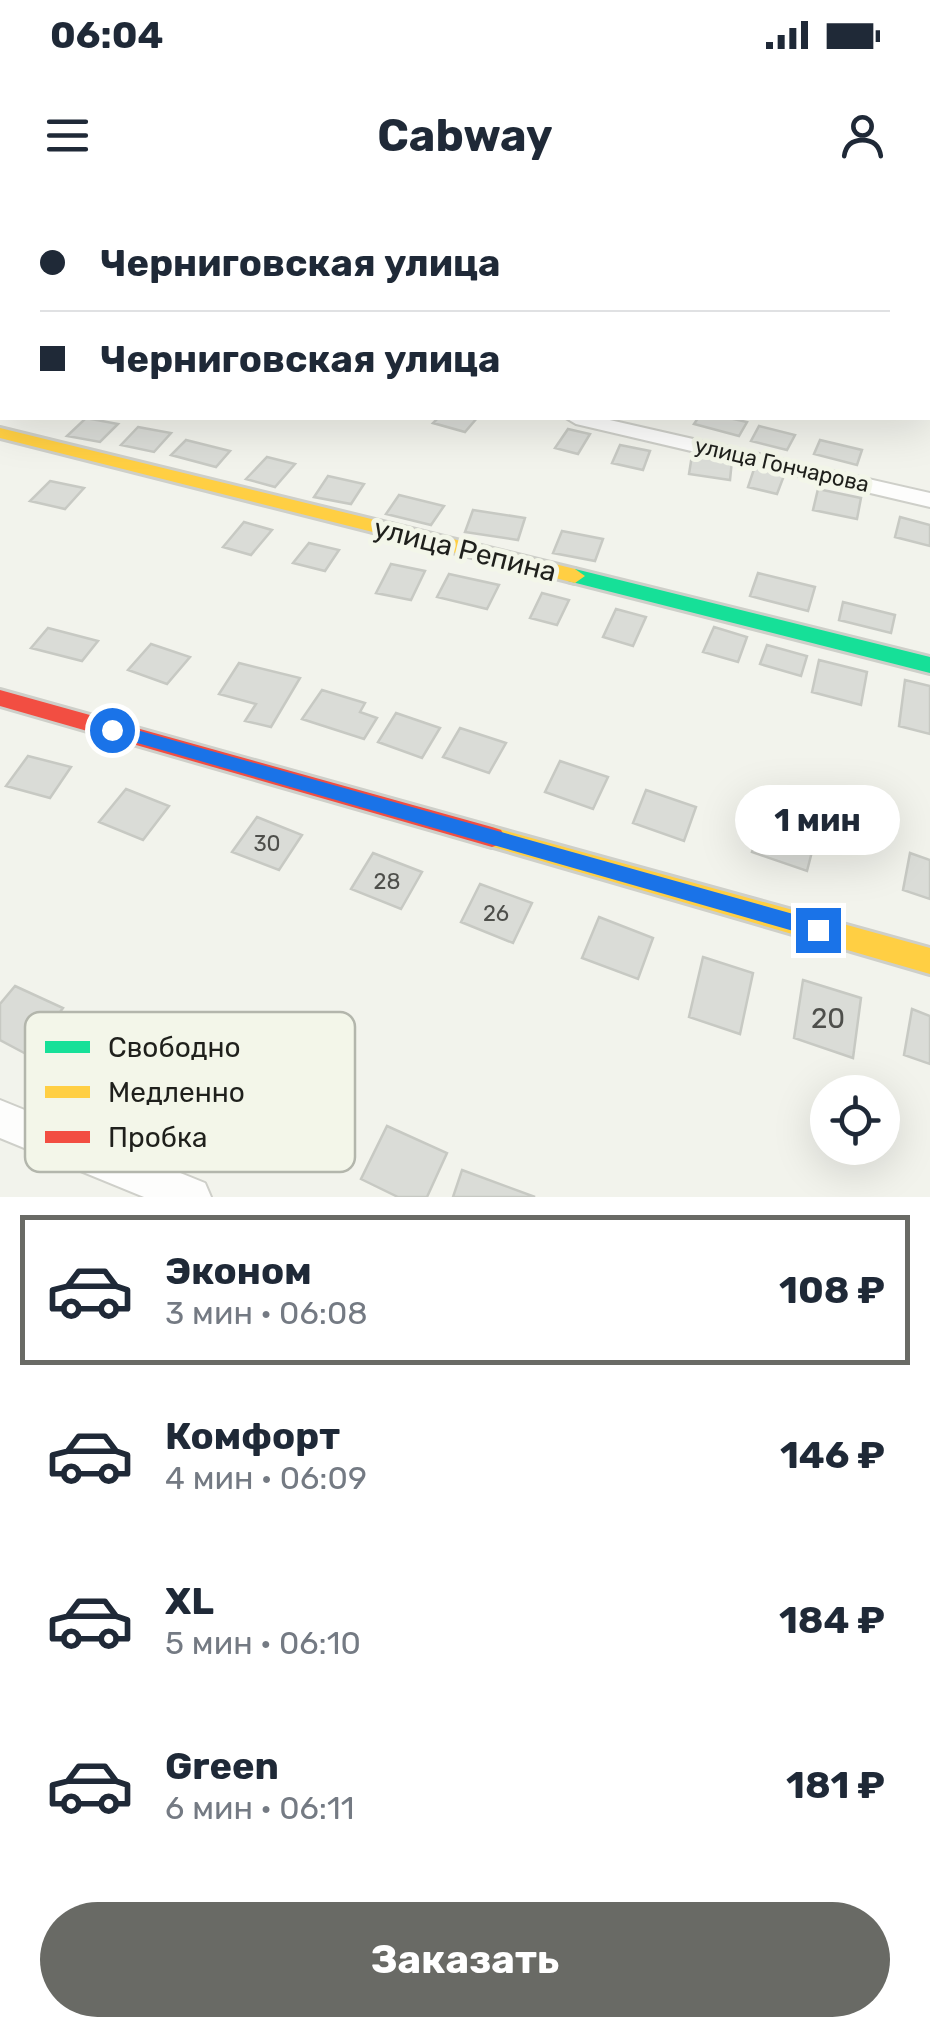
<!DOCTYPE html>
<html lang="ru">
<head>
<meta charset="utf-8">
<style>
	body { margin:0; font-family:Rubik,sans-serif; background:#f6f6f7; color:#1f2937; height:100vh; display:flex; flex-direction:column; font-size:38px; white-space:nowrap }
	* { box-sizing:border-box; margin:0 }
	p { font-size:32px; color:#747a83 }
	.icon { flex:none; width:55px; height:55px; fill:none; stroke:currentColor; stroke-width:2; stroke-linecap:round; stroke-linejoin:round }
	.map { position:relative; height:997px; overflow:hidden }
	.sheet { display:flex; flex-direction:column; background:#fff; flex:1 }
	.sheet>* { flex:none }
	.top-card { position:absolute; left:0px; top:0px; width:930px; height:220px; box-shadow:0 10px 40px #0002; display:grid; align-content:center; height:220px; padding:0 40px; background:#fff }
	.tools { position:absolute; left:810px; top:875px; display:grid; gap:20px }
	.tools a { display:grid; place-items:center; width:90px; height:90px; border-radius:50%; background:#fff; box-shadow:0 10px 40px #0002; font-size:50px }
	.end { position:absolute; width:45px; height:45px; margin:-22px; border:12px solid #1a73e8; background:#fff; box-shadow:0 0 0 5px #fff }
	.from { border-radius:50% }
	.bubble { position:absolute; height:70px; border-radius:35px; background:#fff; box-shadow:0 10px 40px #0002; font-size:32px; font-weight:700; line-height:70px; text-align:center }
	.top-card b { display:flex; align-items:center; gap:35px; height:95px; font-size:38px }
	.top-card b+b { border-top:2px solid #e0e1e3 }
	.top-card i { width:25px; height:25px; background:#1f2937 }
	ul { padding:18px 0 0; list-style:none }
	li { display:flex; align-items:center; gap:30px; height:150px; margin:0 20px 15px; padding:0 20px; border:5px solid transparent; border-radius:0px }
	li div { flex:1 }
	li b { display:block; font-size:38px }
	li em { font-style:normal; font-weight:700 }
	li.current { border-color:#696a65 }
	li>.icon { width:90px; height:90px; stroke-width:1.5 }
	.button { display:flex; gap:20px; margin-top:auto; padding:20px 40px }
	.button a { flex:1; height:115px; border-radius:60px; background:#696a65; color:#fff; font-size:40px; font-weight:700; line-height:115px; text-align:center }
	.status { display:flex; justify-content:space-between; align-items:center; height:70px; padding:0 50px; background:#fff; direction:ltr }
	.status svg { height:28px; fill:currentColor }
	header { display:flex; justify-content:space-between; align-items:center; height:130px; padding:0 40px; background:#fff; font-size:45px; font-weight:700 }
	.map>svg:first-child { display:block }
	.water { fill:#c2e1ce }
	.building { fill:#dadcd7; stroke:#c7c9c3; stroke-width:2.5 }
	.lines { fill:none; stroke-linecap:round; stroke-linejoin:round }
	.street-casing { stroke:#cecfc9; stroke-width:4 }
	.fast-casing { stroke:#cecfc9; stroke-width:6 }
	.slow-casing { stroke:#cecfc9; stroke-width:6 }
	.jam-casing { stroke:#cecfc9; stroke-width:6 }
	.street { fill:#fdfdfc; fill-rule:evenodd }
	.fast { fill:#16e098; fill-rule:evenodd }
	.slow { fill:#ffcf43; fill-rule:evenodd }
	.jam { fill:#f24e42; fill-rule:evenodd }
	.route { fill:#1a73e8 }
	.labels { text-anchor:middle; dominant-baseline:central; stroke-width:10; stroke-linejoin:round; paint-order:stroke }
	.far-street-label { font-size:22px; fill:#1f201c; stroke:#f3f6e9 }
	.number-label { font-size:22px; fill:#4e4f4b }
	.street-label { font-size:28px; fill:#1f201c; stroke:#f3f6e9 }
	.near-number-label { font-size:28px; fill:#4e4f4b }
	.key { fill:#f3f6e9; stroke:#b3b6ac; stroke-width:2.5 }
	.key-label { font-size:28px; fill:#1f201c }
</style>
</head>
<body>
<div class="status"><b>06:04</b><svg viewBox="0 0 49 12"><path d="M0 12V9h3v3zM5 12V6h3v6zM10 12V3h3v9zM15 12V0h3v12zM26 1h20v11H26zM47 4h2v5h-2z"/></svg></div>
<header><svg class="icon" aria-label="menu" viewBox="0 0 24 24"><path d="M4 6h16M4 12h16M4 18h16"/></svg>Cabway<svg class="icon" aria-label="person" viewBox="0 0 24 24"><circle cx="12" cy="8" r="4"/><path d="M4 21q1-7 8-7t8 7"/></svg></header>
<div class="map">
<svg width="930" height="997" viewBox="0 0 930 997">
	<rect width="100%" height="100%" fill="#f2f3ec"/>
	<path class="water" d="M435 0H930V117L928 2Z"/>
	<path class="building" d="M86 218 118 224 100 242 67 236Z
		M438 218H477L465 232 433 223Z
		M698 218H729L747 222 739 236 694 224Z
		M759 226 795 235 787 250 751 241Z
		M138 227 171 233 154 252 121 245Z
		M568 229 590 234 578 254 555 248Z
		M186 240 230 251 216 267 171 255Z
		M820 240 862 250 857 265 814 254Z
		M620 245 650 251 643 270 612 263Z
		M692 255 732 260 730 280 689 274Z
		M267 257 295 264 275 287 246 279Z
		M755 266 785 273 777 294 748 287Z
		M328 276 364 284 351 304 314 297Z
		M50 281 84 288 65 309 30 301Z
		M818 289 861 298 857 319 813 310Z
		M399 295 444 306 431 325 386 314Z
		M473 310 525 318 518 340 465 332Z
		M900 317 930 325V346L895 337Z
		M244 322 272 330 251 355 223 347Z
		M562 331 603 339 595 361 553 353Z
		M309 343 339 350 325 371 293 363Z
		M391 364 425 371 411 400 376 393Z
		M758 373 815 387 808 411 750 396Z
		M449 374 499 385 487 409 437 397Z
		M542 393 569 400 557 425 530 418Z
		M843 402 895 415 891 433 839 420Z
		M616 409 646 417 633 446 603 437Z
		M714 427 747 437 738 462 703 452Z
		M48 428 98 441 82 461 31 448Z
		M151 444 190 457 167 484 128 470Z
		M767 445 807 456 801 476 760 464Z
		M819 460 867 472 861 505 812 492Z
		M239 463 300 478 271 527 245 521 256 504 219 494Z
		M905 480 930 486V534L899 526Z
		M322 490 365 503 360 512 377 518 364 539 302 519Z
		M396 513 440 528 422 558 378 542Z
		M460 528 506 543 489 573 443 557Z
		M28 556 71 567 50 598 6 586Z
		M560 561 608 577 593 609 545 592Z
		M126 589 169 606 143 640 99 622Z
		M646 590 696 607 684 641 633 623Z
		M257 617 302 635 279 670 232 652Z
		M763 618 816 636 807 671 752 652Z
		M373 653 422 672 401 709 351 689Z
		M910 653 930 660V699L903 690Z
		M480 684 532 703 513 743 461 722Z
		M599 717 653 738 638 779 582 758Z
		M703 757 753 773 740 834 689 817Z
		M803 780 861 798 853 858 794 838Z
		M15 786 63 808 28 855 0 840V804Z
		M912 809 930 816V864L904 855Z
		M387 926 447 953 427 997H398L361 979Z
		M462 970 535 997H453Z"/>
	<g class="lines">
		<defs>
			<path id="street" d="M0 49 2 50V60H0Z
				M566 218H601L930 293V307L576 224Z
				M0 900 205 983 211 997H144L0 938Z"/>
			<path id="fast" d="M575 369 930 457V473L568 381 565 376Z"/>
			<path id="slow" d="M0 228 575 369 585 376 575 383 0 238Z
				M492 627 930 748V774L483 644 479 637 483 630Z"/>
			<path id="jam" d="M0 490 492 627 501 630 505 637 501 644 492 647 0 506Z"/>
		</defs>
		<use href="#street" class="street-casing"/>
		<use href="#fast" class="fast-casing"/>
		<use href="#slow" class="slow-casing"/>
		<use href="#jam" class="jam-casing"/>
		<use href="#street" class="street"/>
		<use href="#fast" class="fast"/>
		<use href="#slow" class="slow"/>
		<use href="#jam" class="jam"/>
	</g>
	<path class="route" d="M112 523 818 721 828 730 818 738 106 534 103 530Z"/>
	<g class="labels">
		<g class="far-street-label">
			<text transform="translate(782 265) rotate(13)">улица Гончарова</text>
		</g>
		<g class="number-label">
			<text x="267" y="643">30</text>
			<text x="387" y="681">28</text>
			<text x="496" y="713">26</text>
		</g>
		<g class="street-label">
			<text transform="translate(465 350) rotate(14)">улица Репина</text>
		</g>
		<g class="near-number-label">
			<text x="828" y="818">20</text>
		</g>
	</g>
	<rect x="25" y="812" width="330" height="160" rx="15" class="key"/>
	<rect x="45" y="841" width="45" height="12" fill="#16e098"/>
	<rect x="45" y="886" width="45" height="12" fill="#ffcf43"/>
	<rect x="45" y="931" width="45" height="12" fill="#f24e42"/>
	<g class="key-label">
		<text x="108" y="857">Свободно</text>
		<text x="108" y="902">Медленно</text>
		<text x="108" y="947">Пробка</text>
	</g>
</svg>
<div class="tools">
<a><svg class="icon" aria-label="locate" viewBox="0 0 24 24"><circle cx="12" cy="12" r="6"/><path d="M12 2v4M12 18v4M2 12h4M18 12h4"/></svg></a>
</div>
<i class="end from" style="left:112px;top:530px"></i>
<i class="end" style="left:818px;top:730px"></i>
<div class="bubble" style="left:735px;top:585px;width:165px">1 мин</div>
<div class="top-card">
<b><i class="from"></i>Черниговская улица</b>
<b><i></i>Черниговская улица</b>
</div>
</div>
<section class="sheet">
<ul>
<li class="current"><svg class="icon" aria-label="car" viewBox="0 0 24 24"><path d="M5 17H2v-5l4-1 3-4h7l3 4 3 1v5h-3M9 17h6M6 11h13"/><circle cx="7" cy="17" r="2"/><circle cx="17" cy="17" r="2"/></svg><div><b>Эконом</b><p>3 мин · 06:08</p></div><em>108 ₽</em></li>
<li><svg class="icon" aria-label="car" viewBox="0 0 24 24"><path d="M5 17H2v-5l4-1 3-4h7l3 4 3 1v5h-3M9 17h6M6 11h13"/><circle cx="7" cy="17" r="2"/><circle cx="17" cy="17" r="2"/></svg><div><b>Комфорт</b><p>4 мин · 06:09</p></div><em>146 ₽</em></li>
<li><svg class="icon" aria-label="car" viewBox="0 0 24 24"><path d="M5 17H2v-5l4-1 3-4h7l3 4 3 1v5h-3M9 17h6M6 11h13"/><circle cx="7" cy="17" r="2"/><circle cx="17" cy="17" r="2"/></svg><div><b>XL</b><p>5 мин · 06:10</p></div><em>184 ₽</em></li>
<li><svg class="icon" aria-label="car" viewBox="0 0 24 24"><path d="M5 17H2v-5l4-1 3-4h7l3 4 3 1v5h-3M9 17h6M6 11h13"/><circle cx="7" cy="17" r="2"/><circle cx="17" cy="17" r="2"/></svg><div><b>Green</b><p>6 мин · 06:11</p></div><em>181 ₽</em></li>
</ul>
<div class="button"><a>Заказать</a></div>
</section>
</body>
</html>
